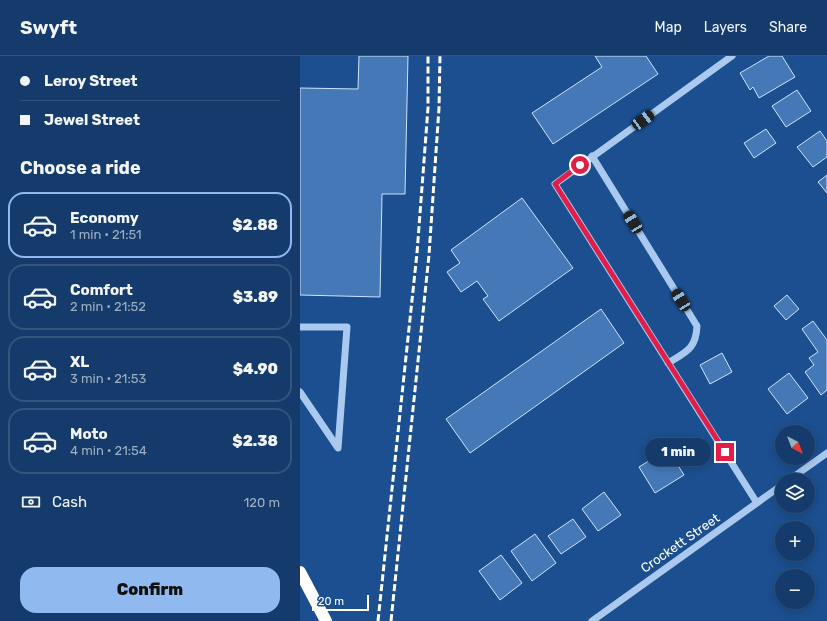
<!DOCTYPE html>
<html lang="en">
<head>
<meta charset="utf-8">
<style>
	body { margin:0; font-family:Rubik,sans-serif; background:#1d4271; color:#f1f3f6; height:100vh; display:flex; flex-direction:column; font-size:15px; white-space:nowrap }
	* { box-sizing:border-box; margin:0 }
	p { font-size:13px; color:#9dadc1 }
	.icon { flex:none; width:22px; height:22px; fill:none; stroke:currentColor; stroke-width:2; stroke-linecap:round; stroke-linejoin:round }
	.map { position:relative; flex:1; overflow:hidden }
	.panel { display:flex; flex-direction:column; background:#143b6b; width:300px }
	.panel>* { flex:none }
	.guide { display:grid; align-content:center; height:88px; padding:0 20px; background:#143b6b }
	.needle { width:26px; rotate:138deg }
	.tools { position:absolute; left:475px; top:369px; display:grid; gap:8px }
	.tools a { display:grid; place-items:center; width:40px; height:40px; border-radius:50%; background:#143b6b; box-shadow:0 2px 10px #0003,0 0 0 1px #33557e; font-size:20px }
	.scale { position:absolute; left:12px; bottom:10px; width:57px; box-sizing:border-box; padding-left:4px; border:2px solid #fff; border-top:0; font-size:11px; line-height:14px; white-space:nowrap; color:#fff; -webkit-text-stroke:3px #1b4f8f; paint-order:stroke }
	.end { position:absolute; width:18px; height:18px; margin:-9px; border:5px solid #e11d48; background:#fff; box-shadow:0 0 0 2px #fff }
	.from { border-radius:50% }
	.bubble { position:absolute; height:28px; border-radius:14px; background:#143b6b; box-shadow:0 2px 10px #0003,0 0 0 1px #33557e; font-size:13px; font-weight:800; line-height:28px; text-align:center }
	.car { position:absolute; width:12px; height:24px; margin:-12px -6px; border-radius:5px; box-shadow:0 0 3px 1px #0007; background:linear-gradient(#222 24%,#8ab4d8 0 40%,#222 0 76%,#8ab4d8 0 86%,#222 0) }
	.guide b { display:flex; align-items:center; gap:14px; height:38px; font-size:15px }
	.guide b+b { border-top:1px solid #33557e }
	.guide i { width:10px; height:10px; background:#f1f3f6 }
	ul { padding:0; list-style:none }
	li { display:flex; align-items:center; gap:12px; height:66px; margin:0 8px 6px; padding:0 12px; border:2px solid #33557e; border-radius:16px }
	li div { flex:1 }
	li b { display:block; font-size:15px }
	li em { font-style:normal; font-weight:800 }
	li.current { border-color:#90b9f0 }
	li>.icon { width:36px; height:36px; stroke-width:1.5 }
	h2 { padding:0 20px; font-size:18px; line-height:48px }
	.pay { display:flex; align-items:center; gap:10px; height:44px; padding:0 20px; font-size:15px }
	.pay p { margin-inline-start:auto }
	.button { display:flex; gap:8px; margin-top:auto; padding:8px 20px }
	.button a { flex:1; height:46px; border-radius:16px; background:#90b9f0; color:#111; font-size:16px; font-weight:800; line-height:46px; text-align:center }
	header { display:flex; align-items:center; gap:24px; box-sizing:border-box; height:56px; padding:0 20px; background:#143b6b; border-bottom:1px solid #33557e }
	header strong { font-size:19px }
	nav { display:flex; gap:22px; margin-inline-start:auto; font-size:14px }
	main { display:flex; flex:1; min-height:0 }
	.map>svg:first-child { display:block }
	.building { fill:#4478b7; stroke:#cfe3fa }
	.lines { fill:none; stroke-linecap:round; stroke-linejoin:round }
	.minor { stroke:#a9c9ee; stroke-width:7 }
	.highway { stroke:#fff; stroke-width:12 }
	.rail { stroke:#fff; stroke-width:3; stroke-dasharray:7 3; stroke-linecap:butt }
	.route { stroke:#e11d48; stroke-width:5 }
	.labels { text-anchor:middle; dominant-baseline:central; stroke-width:3; stroke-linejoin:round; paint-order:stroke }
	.street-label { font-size:13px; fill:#fff; stroke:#1b4f8f }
</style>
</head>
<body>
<header>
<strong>Swyft</strong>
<nav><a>Map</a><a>Layers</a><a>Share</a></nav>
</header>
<main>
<section class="panel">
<div class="guide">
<b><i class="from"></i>Leroy Street</b>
<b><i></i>Jewel Street</b>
</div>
<h2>Choose a ride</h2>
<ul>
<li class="current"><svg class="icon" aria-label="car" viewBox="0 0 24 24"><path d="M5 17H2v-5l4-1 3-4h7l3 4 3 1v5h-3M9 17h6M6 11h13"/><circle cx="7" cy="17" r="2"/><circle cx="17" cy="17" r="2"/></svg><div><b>Economy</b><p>1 min · 21:51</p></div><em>$2.88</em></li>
<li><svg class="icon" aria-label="car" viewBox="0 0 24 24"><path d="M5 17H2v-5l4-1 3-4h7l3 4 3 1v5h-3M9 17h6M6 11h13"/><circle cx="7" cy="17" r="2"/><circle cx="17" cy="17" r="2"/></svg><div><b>Comfort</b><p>2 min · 21:52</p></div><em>$3.89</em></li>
<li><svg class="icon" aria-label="car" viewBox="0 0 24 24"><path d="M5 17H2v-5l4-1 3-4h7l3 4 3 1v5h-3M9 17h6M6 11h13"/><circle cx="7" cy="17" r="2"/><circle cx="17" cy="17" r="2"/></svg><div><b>XL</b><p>3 min · 21:53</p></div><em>$4.90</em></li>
<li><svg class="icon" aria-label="car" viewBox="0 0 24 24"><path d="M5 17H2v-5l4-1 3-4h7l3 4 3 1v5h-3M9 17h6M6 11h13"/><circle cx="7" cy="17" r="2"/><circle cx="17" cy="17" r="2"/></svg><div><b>Moto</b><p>4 min · 21:54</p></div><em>$2.38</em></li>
</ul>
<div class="pay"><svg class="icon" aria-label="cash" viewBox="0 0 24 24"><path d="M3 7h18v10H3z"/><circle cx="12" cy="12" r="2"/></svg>Cash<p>120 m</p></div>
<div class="button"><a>Confirm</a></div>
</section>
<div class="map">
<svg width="527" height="565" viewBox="0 0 527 565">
	<rect width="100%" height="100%" fill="#1b4f8f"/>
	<path class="building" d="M59 0H108L105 138H82L80 241 0 239V32L58 33Z
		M295 0H346L358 18 253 88 232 57 302 11Z
		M469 0H482L495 21 459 42 453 31 450 34 440 17Z
		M497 34 511 55 486 71 472 50Z
		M466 73 476 87 454 102 444 87Z
		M520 75 527 85V101L513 111 497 91Z
		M527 119V137L518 126Z
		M222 142 273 212 199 265 183 243 188 240 177 225 161 236 147 216 160 207 151 194Z
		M487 239 499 253 486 264 474 250Z
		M301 253 324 287 170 397 146 363Z
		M513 265 527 284V334L521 339 505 316 514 309 509 302 518 296 502 273Z
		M422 297 432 316 410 328 400 309Z
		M489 317 508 342 487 358 468 333Z
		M368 393 384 419 355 437 339 411Z
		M304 436 321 459 298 475 282 453Z
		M273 463 286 481 261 498 248 480Z
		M235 478 256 507 232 525 211 495Z
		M201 499 222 527 200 544 179 515Z"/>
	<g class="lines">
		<path class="minor" d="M432 0 255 128 457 447
			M292 100 397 270C396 293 386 296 368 307
			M0 271H47L38 392 0 336
			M489 424 527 397
			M292 565 482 429"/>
		<path class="highway" d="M0 516 26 565"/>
		<path class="rail" d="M78 565 117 197 128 52V0
			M91 565 129 199 139 52 140 0"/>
	</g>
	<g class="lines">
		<path class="route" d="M280 109 255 128 425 396"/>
	</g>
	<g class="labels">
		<g class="street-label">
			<text transform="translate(380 487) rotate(-35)">Crockett Street</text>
		</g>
	</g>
</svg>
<div class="tools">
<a><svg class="needle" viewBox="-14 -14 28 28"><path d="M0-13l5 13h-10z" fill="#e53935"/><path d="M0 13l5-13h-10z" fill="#9dadc1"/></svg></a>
<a><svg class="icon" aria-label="layers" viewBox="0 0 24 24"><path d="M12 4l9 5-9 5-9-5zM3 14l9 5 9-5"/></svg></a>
<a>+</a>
<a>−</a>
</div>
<div class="scale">20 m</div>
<i class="end from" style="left:280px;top:109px"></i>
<i class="end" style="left:425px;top:396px"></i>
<div class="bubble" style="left:345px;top:382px;width:66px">1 min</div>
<i class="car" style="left:343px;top:64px;rotate:54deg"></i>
<i class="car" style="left:333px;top:166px;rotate:328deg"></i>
<i class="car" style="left:381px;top:244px;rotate:328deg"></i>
</div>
</main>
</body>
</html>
